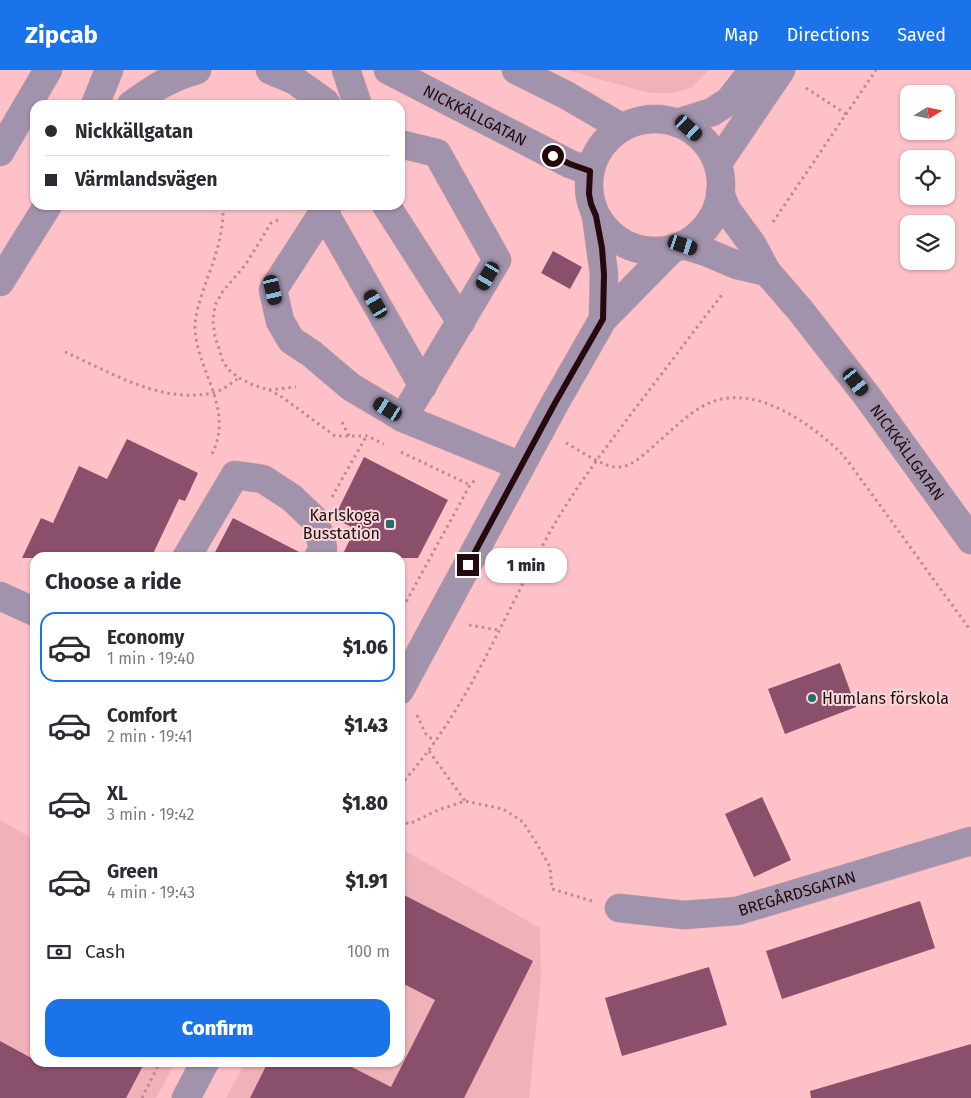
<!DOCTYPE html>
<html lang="en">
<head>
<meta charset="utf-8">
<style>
	body { margin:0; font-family:"Fira Sans",sans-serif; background:#f7f7f7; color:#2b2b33; height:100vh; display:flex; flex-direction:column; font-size:19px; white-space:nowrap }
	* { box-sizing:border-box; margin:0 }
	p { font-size:16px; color:#7c7c81 }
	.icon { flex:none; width:28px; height:28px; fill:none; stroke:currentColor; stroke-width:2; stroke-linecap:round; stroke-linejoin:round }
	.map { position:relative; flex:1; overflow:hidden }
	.panel { position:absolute; left:30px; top:482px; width:375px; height:515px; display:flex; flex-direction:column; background:#fff; border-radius:15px; box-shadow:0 1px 4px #0004 }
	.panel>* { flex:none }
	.top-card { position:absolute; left:30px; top:30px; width:375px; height:110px; border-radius:15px; box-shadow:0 1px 4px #0004; display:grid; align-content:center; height:110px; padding:0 15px; background:#fff }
	.needle { width:32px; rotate:80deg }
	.controls { position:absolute; left:900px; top:15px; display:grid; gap:10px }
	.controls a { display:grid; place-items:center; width:55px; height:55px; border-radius:10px; background:#fff; box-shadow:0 1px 4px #0004; font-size:25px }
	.end { position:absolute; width:22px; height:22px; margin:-11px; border:6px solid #240a0f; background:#fff; box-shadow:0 0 0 2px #fff }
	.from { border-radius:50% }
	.bubble { position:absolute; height:35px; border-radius:15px; background:#fff; box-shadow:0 1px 4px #0004; font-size:16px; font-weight:800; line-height:35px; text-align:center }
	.car { position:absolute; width:15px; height:30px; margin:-15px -8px; border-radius:6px; box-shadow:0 0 4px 1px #0007; background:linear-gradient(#222 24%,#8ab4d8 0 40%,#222 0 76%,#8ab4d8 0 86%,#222 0) }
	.top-card b { display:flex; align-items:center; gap:18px; height:48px; font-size:19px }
	.top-card b+b { border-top:1px solid #e1e1e2 }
	.top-card i { width:12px; height:12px; background:#2b2b33 }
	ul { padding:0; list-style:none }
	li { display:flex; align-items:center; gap:15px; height:70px; margin:0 10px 8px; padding:0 5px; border:2px solid transparent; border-radius:15px }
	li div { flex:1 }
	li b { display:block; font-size:19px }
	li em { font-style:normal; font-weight:800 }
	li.selected { border-color:#1a73e8 }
	li>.icon { width:45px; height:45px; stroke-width:1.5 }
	h2 { padding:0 15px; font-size:22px; line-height:60px }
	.pay { display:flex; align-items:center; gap:12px; height:55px; padding:0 15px; font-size:19px }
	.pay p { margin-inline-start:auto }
	.primary-button { display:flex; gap:10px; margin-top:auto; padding:10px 15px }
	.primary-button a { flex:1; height:58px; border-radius:15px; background:#1a73e8; color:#fff; font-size:20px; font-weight:800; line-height:58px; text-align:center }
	header { display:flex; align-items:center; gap:30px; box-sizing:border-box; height:70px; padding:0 25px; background:#1a73e8; color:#fff }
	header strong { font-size:24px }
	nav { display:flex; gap:28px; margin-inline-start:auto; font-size:18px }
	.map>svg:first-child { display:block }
	.built { fill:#f1b1b8 }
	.building { fill:#8a4f6a }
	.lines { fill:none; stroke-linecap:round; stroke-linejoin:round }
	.minor-casing { stroke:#d7a0a7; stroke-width:29 }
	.path { stroke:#bd8a90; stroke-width:3; stroke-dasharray:2.5 4; stroke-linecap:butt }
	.minor { stroke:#a293ac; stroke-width:28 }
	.route { stroke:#240a0f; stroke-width:6 }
	.poi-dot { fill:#226d6a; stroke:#f7d8da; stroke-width:2 }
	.labels { text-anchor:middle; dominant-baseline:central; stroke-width:4; stroke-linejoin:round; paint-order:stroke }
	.street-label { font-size:16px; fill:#240a0f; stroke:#f7d8da }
	.poi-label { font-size:16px; fill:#240a0f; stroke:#f7d8da; text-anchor:end }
</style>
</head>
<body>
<header>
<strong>Zipcab</strong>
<nav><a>Map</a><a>Directions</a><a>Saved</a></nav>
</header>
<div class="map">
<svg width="971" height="1028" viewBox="0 0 971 1028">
	<rect width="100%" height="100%" fill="#fec1c8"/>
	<path class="built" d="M566 0H709L691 18 674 23H650Z
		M0 750 35 770V992L175 993 156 1028H0Z
		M400 778 540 858 541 909 529 1028H226L245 993 400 992Z"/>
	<path class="building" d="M553 181 582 197 570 219 541 203Z
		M127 369 198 403 185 431 179 429 151 488H22L41 448 53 453 79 396 107 409Z
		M364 387 448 430 418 488H341L355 459 334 448Z
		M233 448 303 484V488H212Z
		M840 593 856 637 785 664 768 619Z
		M762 727 791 790 754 807 725 744Z
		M400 823 533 891 464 1028H250L268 992H342L391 1017 435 930 400 912Z
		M920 831 935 878 782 929 766 881Z
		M709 897 727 955 622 986 605 928Z
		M0 971 35 990V992H145L126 1028H0Z
		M971 974V1028H811L810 1021Z"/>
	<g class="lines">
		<defs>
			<g id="minor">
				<path d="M270 0 294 10 325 32 327 35"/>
				<path d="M346 0 358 35"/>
				<path id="s1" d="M388 0 570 94 590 101"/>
				<path d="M516 0 566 25 621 57"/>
				<path d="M95 35 109 0"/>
				<path d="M131 35C154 18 169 8 197 0"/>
				<circle cx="655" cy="115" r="66"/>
				<path d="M677 53 712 42 729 31 753 0"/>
				<path d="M400 74 437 83 497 190 403 348"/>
				<path d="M0 82 48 0"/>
				<path d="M718 93 781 0"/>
				<path id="s2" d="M720 123 727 140 752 174 767 202 800 240 867 326 971 470"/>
				<path d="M328 135 273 220 280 251 291 270 312 284 351 317 403 348 521 396"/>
				<path d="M386 135 461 252"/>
				<path d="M324 142 423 316"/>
				<path d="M596 146 604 204 603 249"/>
				<path d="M683 175 706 182 737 195 767 202"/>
				<path d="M0 212 48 135"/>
				<path d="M186 488 235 405 263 409 292 428 315 450 323 478 318 488"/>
				<path d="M0 526 35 542"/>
				<path d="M400 620 555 333 603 249 671 180"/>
				<path id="s3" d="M619 838 684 845 737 841 971 771"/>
				<path d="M186 1028 205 992"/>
			</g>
		</defs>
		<use href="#minor" class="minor-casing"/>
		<path class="path" d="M806 18 846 44
			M278 150 271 153 246 194 223 221 215 235 213 251 215 266 223 292 229 300 239 308 253 315 269 320 282 327 335 366H367L384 374
			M773 152 876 0
			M65 282C110 302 161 334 212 323 221 322 231 313 239 308
			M269 320 296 317
			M342 352 349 366
			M566 373C579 380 603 397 617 397 632 398 648 381 658 372 673 359 687 345 703 336 749 310 806 350 839 381 846 388 852 397 858 405L971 561
			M401 382 470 415
			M212 384C235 338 196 300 195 258 195 241 202 225 207 209 216 186 224 160 223 135
			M332 427 367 365
			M400 543 470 415 476 409
			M469 555 499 560
			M417 645 425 663 435 672
			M429 681 465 731
			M400 715C471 638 506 537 558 448 581 410 608 375 634 340 664 301 694 261 724 222
			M400 750 409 754 438 740 465 731 503 739 523 752 540 779 550 797 552 819 592 831
			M142 1028 160 992"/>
		<use href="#minor" class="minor"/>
	</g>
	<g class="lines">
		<path class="route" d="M468 495 555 333 603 249 604 204 602 178 596 146 591 134 589 124 590 101 570 94 553 86"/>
	</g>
	<g class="poi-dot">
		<rect x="385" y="449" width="10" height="10" rx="2.5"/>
		<circle cx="812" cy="628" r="5"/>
	</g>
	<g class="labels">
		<g class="street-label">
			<text stroke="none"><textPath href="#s1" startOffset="98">NICKKÄLLGATAN</textPath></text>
			<text stroke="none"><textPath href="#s2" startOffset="321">NICKKÄLLGATAN</textPath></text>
			<text stroke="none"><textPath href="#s3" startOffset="181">BREGÅRDSGATAN</textPath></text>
		</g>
		<g class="poi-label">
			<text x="380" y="445">Karlskoga<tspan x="380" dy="18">Busstation</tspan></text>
			<text x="822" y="628" text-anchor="start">Humlans förskola</text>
		</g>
	</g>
</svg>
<div class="controls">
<a><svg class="needle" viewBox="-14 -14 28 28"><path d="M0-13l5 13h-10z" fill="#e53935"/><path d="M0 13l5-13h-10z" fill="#7c7c81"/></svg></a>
<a><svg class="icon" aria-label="locate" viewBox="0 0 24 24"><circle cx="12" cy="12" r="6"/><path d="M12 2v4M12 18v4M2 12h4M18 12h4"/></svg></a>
<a><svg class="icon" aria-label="layers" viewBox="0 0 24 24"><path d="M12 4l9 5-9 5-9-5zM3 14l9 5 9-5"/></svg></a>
</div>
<i class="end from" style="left:553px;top:86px"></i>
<i class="end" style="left:468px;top:495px"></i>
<div class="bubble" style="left:485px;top:478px;width:82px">1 min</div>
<i class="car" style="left:689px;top:58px;rotate:132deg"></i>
<i class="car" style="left:683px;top:175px;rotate:108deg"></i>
<i class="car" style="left:488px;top:206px;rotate:210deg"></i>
<i class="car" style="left:273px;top:220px;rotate:167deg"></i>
<i class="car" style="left:376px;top:234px;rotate:330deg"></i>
<i class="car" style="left:856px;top:312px;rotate:142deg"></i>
<i class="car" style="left:388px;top:339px;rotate:301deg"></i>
<div class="top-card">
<b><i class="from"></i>Nickkällgatan</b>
<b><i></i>Värmlandsvägen</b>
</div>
<section class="panel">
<h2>Choose a ride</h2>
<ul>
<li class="selected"><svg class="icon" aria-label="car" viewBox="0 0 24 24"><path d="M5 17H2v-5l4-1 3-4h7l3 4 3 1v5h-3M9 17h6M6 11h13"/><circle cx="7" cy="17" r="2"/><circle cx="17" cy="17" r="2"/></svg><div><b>Economy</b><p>1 min · 19:40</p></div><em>$1.06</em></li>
<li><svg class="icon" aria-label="car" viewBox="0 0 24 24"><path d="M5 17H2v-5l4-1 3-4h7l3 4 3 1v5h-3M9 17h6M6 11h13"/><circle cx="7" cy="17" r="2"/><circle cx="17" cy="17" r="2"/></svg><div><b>Comfort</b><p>2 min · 19:41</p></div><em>$1.43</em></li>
<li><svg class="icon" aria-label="car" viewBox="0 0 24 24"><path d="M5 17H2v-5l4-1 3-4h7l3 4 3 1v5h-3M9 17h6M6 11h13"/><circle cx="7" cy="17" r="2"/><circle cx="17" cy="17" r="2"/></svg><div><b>XL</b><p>3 min · 19:42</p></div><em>$1.80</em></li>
<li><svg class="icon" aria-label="car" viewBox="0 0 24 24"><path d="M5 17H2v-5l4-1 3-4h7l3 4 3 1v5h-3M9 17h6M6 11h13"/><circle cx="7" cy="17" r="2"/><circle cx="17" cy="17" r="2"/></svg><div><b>Green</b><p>4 min · 19:43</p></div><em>$1.91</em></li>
</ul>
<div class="pay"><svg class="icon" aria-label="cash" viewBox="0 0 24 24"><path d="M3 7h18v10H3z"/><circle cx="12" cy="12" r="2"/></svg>Cash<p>100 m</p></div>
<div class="primary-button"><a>Confirm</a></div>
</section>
</div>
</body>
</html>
